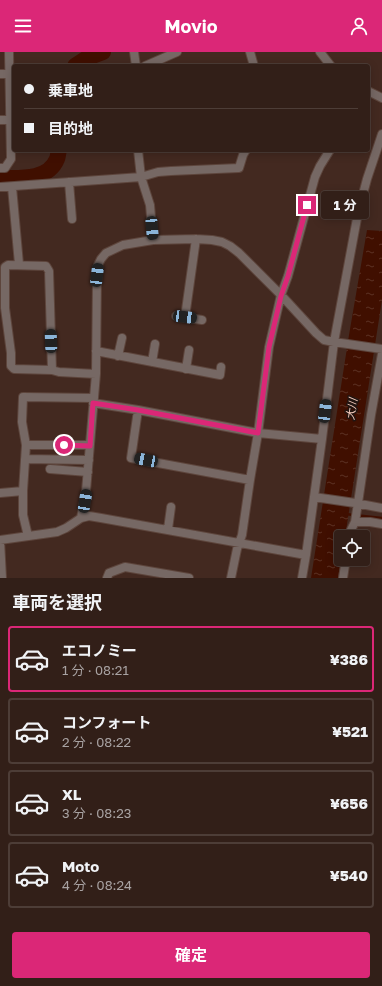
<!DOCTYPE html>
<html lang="ja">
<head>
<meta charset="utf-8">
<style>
	body { margin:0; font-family:"Golos Text","Noto Sans JP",sans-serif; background:#3a2721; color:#f1f3f6; height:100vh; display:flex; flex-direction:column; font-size:15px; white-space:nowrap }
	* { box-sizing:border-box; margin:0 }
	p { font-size:13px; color:#a8a2a2 }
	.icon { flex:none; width:22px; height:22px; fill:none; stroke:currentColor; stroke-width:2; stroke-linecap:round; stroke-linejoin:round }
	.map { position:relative; height:526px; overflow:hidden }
	.panel { display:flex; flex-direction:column; background:#321f18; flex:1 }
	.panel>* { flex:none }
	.top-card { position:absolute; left:12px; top:12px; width:358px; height:88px; border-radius:4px; box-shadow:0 2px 10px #0003,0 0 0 1px #4d3d37; display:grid; align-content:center; height:88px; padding:0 12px; background:#321f18 }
	.controls { position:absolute; left:334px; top:478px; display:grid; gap:8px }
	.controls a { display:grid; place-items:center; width:36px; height:36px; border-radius:4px; background:#321f18; box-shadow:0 2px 10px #0003,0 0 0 1px #4d3d37; font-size:20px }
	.end { position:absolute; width:18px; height:18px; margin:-9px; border:5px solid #db2777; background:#fff; box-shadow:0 0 0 2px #fff }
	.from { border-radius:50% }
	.bubble { position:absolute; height:28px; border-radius:4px; background:#321f18; box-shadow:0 2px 10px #0003,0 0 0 1px #4d3d37; font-size:13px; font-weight:700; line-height:28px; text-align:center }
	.car { position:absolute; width:12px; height:24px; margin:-12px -6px; border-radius:5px; box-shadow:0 0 3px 1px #0007; background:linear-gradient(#222 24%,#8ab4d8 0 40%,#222 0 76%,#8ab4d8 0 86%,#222 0) }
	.top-card b { display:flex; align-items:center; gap:14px; height:38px; font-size:15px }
	.top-card b+b { border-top:1px solid #4d3d37 }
	.top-card i { width:10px; height:10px; background:#f1f3f6 }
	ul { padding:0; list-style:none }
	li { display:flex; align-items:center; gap:12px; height:66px; margin:0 8px 6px; padding:0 4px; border:2px solid #4d3d37; border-radius:4px }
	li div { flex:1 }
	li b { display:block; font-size:15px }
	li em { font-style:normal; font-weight:700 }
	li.current { border-color:#db2777 }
	li>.icon { width:36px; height:36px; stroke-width:1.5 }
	h2 { padding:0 12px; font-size:18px; line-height:48px }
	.action { display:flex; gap:8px; margin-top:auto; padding:8px 12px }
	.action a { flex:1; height:46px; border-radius:4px; background:#db2777; color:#fff; font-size:16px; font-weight:700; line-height:46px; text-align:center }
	header { display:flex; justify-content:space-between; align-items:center; height:52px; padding:0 12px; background:#db2777; color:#fff; font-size:18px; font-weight:700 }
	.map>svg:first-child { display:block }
	.water { fill:url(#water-ripples) }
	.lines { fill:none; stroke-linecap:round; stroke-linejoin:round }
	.stream { stroke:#400f00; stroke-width:2.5 }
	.river { stroke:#400f00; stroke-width:16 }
	.minor-casing { stroke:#5d453c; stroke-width:10 }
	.minor { stroke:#766864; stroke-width:8 }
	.route { stroke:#db2777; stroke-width:5 }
	.labels { text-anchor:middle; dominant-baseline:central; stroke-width:3; stroke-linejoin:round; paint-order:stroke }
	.water-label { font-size:11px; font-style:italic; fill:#f7cdbe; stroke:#211511 }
</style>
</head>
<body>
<header><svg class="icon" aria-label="menu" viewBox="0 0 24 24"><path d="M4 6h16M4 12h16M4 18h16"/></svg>Movio<svg class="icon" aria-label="person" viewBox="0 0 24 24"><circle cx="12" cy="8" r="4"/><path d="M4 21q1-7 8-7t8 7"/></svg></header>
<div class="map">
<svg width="382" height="526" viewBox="0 0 382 526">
	<defs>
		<pattern id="water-ripples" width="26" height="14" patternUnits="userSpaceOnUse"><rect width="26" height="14" fill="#400f00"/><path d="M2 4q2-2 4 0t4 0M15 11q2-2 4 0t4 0" fill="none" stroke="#5c3124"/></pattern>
	</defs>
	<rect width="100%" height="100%" fill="#432920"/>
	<path class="water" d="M367 178 382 179V248L345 485H341V507L338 526H311L349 283Z"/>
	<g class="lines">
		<path class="stream" d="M345 462 382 466"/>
		<path class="river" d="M75 14 87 6 103 0
			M0 126C19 126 48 129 57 107 58 105 58 101 59 98"/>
		<defs>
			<path id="minor" d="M134 0 136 14
				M250 0 254 14
				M320 0 331 14
				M145 14 177 0
				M0 22H10
				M368 39 382 46
				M0 68H10
				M138 98 141 125 150 153 153 188
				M0 116H5L11 107 9 0
				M69 130 72 167
				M0 135 141 125 158 120 171 119 239 116 243 103 246 98
				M12 135 19 212
				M176 264 202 268
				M185 265 196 187
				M96 299 220 323 221 315
				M118 304 122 286
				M152 310 155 292
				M186 317 189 298
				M52 318 14 317 11 314V301L5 256V215L8 213 46 214 49 219 52 318 59 320 96 322
				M93 351 138 358 258 381 322 387
				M138 358 131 406 250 428
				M26 393 22 370 23 345 94 346
				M25 407 89 408
				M50 417 88 420
				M0 441 23 439
				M314 445 355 451 382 456
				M81 466 89 464 101 466 306 503
				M355 470H370L382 472
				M168 477 171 455
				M28 484 23 463V439L26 393H90
				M350 485 351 478 355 470 358 451 371 363 382 302
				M0 488 57 480 66 476 81 466 86 439 96 322 97 223 98 213 101 207 106 201 123 193 153 188 196 187 212 188 222 190 230 194 239 201 281 243 316 281 324 288 334 290 382 297
				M0 488 2 526
				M107 526 109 521 125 515 189 526
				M231 526 237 497 242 483 250 428 258 381 269 295 281 243 288 224 315 125 320 114 330 98
				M302 526 306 503 322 387 334 290 358 161 367 127 382 82
				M343 526 346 507"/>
		</defs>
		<use href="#minor" class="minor-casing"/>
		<use href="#minor" class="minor"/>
	</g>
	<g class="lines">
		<path class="route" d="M64 393 90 394 93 351 138 358 258 381 269 295 281 244 288 224 307 153"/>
	</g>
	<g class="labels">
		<g class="water-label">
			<text transform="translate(351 357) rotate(-81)">大川</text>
		</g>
	</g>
</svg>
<div class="controls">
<a><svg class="icon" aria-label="locate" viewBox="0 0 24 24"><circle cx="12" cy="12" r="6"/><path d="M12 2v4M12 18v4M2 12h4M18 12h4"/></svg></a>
</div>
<i class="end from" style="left:64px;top:393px"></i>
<i class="end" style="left:307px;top:153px"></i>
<div class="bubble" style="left:321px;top:139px;width:48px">1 分</div>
<i class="car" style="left:152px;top:176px;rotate:175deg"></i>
<i class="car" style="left:97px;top:223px;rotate:7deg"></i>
<i class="car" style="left:185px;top:265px;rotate:97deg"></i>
<i class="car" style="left:51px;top:289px;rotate:358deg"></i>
<i class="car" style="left:325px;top:359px;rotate:7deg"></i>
<i class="car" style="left:146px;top:408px;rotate:281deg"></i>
<i class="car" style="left:85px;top:449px;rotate:9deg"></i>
<div class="top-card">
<b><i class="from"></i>乗車地</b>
<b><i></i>目的地</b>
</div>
</div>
<section class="panel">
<h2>車両を選択</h2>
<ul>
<li class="current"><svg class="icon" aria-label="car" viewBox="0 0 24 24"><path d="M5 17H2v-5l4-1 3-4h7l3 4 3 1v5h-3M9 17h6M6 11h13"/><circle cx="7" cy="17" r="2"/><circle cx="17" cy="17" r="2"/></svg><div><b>エコノミー</b><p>1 分 · 08:21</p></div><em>¥386</em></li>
<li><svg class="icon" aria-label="car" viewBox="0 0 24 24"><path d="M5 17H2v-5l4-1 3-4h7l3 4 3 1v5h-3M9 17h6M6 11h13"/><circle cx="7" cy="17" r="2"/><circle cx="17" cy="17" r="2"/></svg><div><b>コンフォート</b><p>2 分 · 08:22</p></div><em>¥521</em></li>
<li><svg class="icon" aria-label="car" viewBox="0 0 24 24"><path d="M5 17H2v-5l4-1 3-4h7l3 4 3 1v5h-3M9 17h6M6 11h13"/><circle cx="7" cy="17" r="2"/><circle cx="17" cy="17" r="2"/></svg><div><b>XL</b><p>3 分 · 08:23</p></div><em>¥656</em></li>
<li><svg class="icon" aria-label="car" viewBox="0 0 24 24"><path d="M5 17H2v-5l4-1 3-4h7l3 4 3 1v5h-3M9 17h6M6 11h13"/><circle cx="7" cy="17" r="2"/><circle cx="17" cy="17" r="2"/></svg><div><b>Moto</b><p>4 分 · 08:24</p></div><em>¥540</em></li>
</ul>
<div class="action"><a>確定</a></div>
</section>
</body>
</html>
